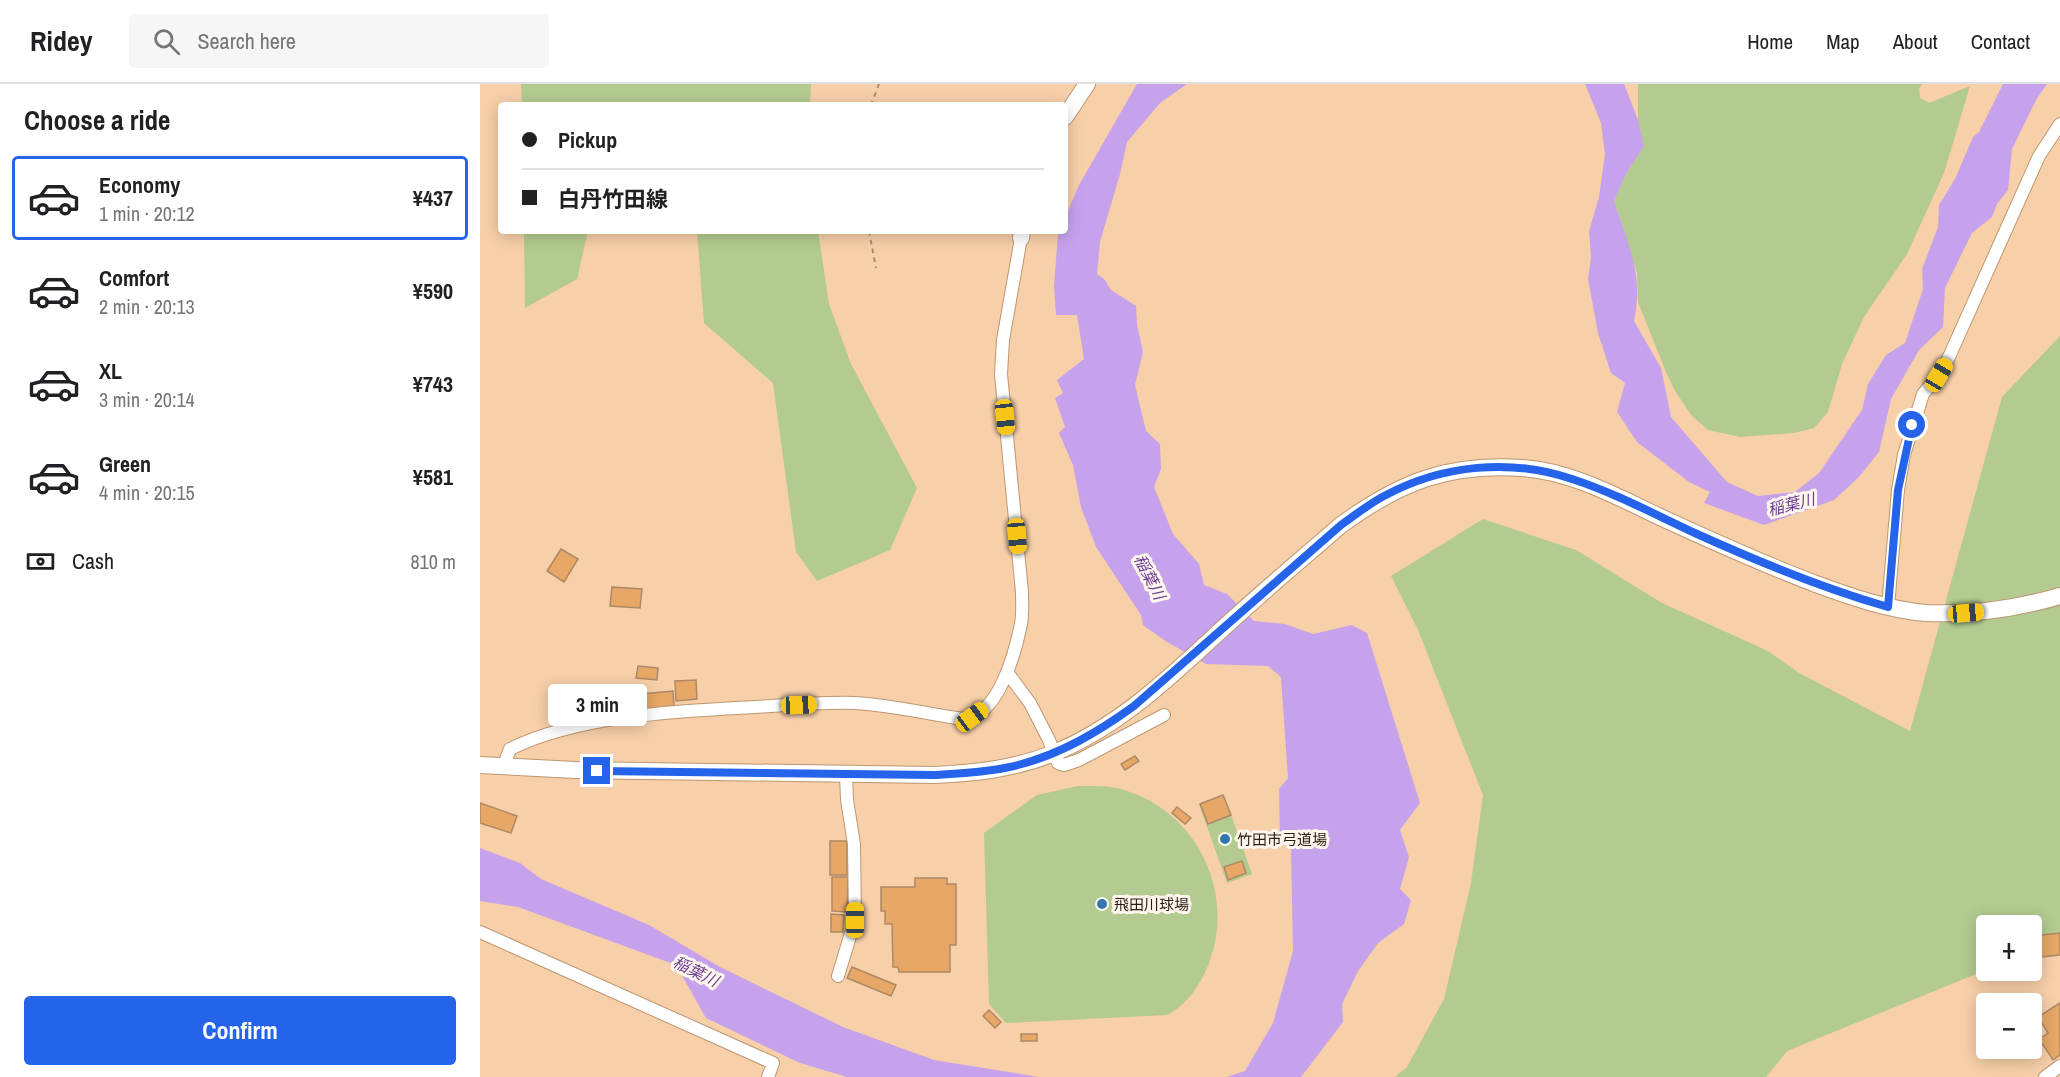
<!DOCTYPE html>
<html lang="en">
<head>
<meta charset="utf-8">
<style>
	body { margin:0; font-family:"Archivo Narrow","Noto Sans JP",sans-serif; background:#f6f6f6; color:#202124; height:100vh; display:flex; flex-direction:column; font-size:22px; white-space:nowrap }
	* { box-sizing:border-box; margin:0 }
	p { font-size:20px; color:#757577 }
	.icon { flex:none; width:33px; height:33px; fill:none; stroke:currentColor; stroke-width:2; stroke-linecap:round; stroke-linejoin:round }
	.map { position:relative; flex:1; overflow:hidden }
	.details { display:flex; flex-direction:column; background:#fff; width:480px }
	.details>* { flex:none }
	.hud { position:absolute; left:18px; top:18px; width:570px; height:132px; border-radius:6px; box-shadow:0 3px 15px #0003; display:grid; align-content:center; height:132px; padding:0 24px; background:#fff }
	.tools { position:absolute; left:1496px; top:831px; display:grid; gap:12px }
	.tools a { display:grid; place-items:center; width:66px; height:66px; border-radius:6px; background:#fff; box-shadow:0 3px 15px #0003; font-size:30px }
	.end { position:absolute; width:27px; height:27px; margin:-14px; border:8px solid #2563eb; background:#fff; box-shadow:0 0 0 3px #fff }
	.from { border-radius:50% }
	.bubble { position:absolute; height:42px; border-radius:6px; background:#fff; box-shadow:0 3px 15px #0003; font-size:20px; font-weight:700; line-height:42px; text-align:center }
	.car { position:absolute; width:18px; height:36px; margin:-18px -9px; border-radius:8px; box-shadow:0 0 4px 2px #0007; background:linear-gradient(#f5c518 24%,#345 0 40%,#f5c518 0 76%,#345 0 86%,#f5c518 0) }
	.hud b { display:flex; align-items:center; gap:21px; height:57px; font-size:22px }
	.hud b+b { border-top:2px solid #e0e0e0 }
	.hud i { width:15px; height:15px; background:#202124 }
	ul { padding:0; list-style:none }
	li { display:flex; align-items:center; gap:18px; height:84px; margin:0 12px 9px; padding:0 12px; border:3px solid transparent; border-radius:6px }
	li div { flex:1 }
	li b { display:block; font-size:22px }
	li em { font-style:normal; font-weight:700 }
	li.current { border-color:#2563eb }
	li>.icon { width:54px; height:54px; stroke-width:1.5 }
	h2 { padding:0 24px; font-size:27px; line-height:72px }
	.pay { display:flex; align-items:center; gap:15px; height:66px; padding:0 24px; font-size:22px }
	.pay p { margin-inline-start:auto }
	.button { display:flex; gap:12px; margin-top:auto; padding:12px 24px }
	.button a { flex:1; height:69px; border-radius:6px; background:#2563eb; color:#fff; font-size:24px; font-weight:700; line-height:69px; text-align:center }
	header { display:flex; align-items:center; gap:36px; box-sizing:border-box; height:84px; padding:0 30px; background:#fff; border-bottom:2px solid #e0e0e0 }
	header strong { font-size:28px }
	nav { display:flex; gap:33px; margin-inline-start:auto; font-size:21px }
	.search { width:420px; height:54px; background:#f6f6f6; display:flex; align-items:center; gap:15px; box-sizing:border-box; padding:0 21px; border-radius:6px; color:#757577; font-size:22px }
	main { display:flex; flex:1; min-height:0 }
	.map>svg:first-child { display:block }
	.green { fill:#b3ca90 }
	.water { fill:#c6a2ec }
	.building { fill:#e6a767; stroke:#ae8965; stroke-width:1.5 }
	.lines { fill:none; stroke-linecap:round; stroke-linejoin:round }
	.street-casing { stroke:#bc9772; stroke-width:14 }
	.secondary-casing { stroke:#bc9772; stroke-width:18 }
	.path { stroke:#ac8d70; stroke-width:2; stroke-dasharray:4.5 4.5; stroke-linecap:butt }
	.street { stroke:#fff; stroke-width:12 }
	.secondary { stroke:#fff; stroke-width:16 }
	.route { stroke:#2563eb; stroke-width:8 }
	.poi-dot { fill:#3376ac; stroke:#fff7ef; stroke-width:2 }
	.labels { text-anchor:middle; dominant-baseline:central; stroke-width:6; stroke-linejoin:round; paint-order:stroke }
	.poi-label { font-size:15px; fill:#2b1c0e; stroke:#fff7ef; text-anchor:start }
	.water-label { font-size:16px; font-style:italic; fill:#6b3d93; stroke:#fff7ef }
</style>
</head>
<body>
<header>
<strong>Ridey</strong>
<div class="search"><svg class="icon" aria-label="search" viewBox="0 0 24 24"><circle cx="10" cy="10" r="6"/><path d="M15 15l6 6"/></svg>Search here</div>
<nav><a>Home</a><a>Map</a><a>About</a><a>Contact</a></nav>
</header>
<main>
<section class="details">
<h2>Choose a ride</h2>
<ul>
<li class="current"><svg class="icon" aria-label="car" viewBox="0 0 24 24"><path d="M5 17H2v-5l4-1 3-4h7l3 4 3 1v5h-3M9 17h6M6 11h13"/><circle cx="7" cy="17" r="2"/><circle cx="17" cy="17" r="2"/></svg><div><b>Economy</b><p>1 min · 20:12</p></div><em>¥437</em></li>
<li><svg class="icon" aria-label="car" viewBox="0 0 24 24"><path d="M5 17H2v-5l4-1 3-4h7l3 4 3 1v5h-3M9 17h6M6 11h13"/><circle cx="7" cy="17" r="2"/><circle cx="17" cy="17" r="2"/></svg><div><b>Comfort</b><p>2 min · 20:13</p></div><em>¥590</em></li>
<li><svg class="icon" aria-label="car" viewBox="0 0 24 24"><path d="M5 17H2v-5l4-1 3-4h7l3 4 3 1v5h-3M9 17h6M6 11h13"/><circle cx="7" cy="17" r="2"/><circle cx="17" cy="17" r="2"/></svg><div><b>XL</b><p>3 min · 20:14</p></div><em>¥743</em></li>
<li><svg class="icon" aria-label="car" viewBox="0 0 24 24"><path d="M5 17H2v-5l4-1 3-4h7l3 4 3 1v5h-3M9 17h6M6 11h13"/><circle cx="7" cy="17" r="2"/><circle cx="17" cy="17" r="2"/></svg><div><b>Green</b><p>4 min · 20:15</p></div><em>¥581</em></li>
</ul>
<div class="pay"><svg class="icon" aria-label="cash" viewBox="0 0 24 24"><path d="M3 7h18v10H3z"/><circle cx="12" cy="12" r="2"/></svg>Cash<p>810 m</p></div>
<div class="button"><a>Confirm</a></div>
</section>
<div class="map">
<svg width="1580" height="993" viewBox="0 0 1580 993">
	<rect width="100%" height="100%" fill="#f7cfa9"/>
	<path class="green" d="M41 0H331L330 21H42Z
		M1158 0H1442L1439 5 1440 14 1449 19 1490 2 1464 89 1427 170 1384 233 1362 280 1348 328 1334 344 1314 349 1260 353 1228 346 1212 332 1195 307 1186 288 1158 218 1157 189 1134 117 1146 90 1164 62 1158 36Z
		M44 147H108L97 195 45 224Z
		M217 147H338L349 220 371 280 437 404 410 466 337 497 316 468 293 299 224 239Z
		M1580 252V856L1551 868V842H1506V886L1307 967 1286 993H915L927 983 964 915 991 799 1003 711 938 546 911 492 1003 435 1096 466 1182 519 1288 567 1319 589 1430 647 1522 313Z
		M598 702C613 702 630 701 644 706 717 728 756 808 729 879 721 900 707 921 687 931L526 939 509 920 504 749 557 711Z
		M744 711 772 790 747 799 719 720Z"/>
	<path class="water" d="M657 0H707L680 19 647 58 640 90 620 158 617 190 624 195 631 206 656 222 657 241 663 268 655 301 666 347 680 360 681 385 674 403 693 450 719 480 724 501 747 510 774 537 805 540 833 550 872 541 887 549 940 719 920 746 929 773 920 805 931 816 924 840 898 859 878 887 862 920 863 938 821 993H747L765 987 793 939 813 867 811 765 800 757 799 705 808 694 801 593 788 582 726 580 687 558 663 541 661 531 616 463 601 423 593 381 579 349 585 343 575 314 583 309 577 296 604 275 597 231H576L574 202 578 150 580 147H585V134L599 101Z
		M1105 0H1144L1158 36 1164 62 1146 90 1134 117C1148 161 1164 190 1154 237L1181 284 1191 333 1247 398 1278 412 1315 408 1339 389 1382 326 1388 300 1406 271 1425 259 1443 205 1442 185 1458 143 1459 121 1475 95 1493 53 1499 48 1523 0H1567L1556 16 1532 65 1528 106 1517 120 1512 133 1492 149 1465 204 1463 243 1439 266 1411 315 1399 368 1378 394 1354 416 1284 441 1224 419 1230 408 1209 398 1157 358 1137 328 1145 299 1131 289 1118 249 1108 195 1111 173 1109 147 1119 113 1125 70 1121 39Z
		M0 764 40 779 61 795 169 841 240 883 363 943 454 976 559 993H367L320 979 226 934 196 881 38 823 0 817Z"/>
	<path class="building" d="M81 465 98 475 84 498 67 487Z
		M132 503 162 505 160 524 130 522Z
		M158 582 178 584 177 596 156 594Z
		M216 596 217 615 196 617 195 597Z
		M193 607 194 622 152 627 150 611Z
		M655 672 659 677 645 686 641 680Z
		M743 711 751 731 728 740 720 720Z
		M0 719 37 732 31 749 0 739Z
		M697 723 711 734 705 740 692 729Z
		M350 757H367V791H350Z
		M762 777 766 789 748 796 744 783Z
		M352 793H368L367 828 352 827Z
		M435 794H467V800H476V861H470V888H419L418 883H413L412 840H405V827H401V803H435Z
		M351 830 364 831 363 848H351Z
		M1580 849V871L1551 874V852Z
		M372 883 416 901 411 912 367 894Z
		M1580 919V971L1573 976 1559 955 1568 949 1558 933Z
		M509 926 521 938 515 944 503 932Z
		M541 950H557V957H541Z"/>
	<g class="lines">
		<defs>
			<path id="street" d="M1408 523 1418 406 1424 371 1443 310 1459 291 1469 273 1559 72 1580 40
				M527 588 550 619 569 656 578 679 584 681 599 676 684 631
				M23 683 30 665C99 631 199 627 275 623 308 621 342 618 375 619 411 621 448 630 484 635 519 631 535 569 541 540 543 530 542 518 542 508L521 290 523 256 541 154
				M0 848 293 979 288 993
				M358 892 375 836 374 760 367 716 366 690
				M1565 993 1580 982"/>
			<path id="secondary" d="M585 33 607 0
				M541 154 542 147
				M0 681 95 686 454 691C495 689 535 685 574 669 643 641 697 586 751 537 787 504 824 473 861 441 920 398 968 379 1042 384 1090 387 1136 412 1178 432 1230 456 1283 480 1336 500 1371 513 1409 526 1446 529 1492 531 1536 525 1580 512"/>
		</defs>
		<use href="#street" class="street-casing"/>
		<use href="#secondary" class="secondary-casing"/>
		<path class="path" d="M391 21 399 0
			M389 147 396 184"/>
		<use href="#street" class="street"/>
		<use href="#secondary" class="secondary"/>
	</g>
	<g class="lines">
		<path class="route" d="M117 687 454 691C482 689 511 688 538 681 581 670 618 648 654 622L861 441C875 431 890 419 906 411 962 381 1031 374 1092 395 1135 409 1176 431 1217 450 1279 478 1342 504 1408 523L1418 406 1432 341"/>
	</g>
	<g class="poi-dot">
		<circle cx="745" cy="755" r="6"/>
		<circle cx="622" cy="820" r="6"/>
	</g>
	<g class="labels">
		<g class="poi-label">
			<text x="757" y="755">竹田市弓道場</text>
			<text x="634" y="820">飛田川球場</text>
		</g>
		<g class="water-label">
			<text transform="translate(1311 420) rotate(-14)">稲葉川</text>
			<text transform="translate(670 493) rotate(63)">稲葉川</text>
			<text transform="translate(216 887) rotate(26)">稲葉川</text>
		</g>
	</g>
</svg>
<div class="tools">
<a>+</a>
<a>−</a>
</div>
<i class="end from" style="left:1432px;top:341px"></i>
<i class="end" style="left:117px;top:687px"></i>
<div class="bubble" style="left:68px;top:600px;width:99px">3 min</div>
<i class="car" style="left:1459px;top:291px;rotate:31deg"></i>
<i class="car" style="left:525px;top:333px;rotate:174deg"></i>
<i class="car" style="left:537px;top:452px;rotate:175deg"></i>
<i class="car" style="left:1486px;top:529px;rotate:85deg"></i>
<i class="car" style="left:319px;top:621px;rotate:88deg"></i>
<i class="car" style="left:492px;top:633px;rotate:53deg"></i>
<i class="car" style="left:375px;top:836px;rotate:0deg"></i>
<div class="hud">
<b><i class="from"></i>Pickup</b>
<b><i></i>白丹竹田線</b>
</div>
</div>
</main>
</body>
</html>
